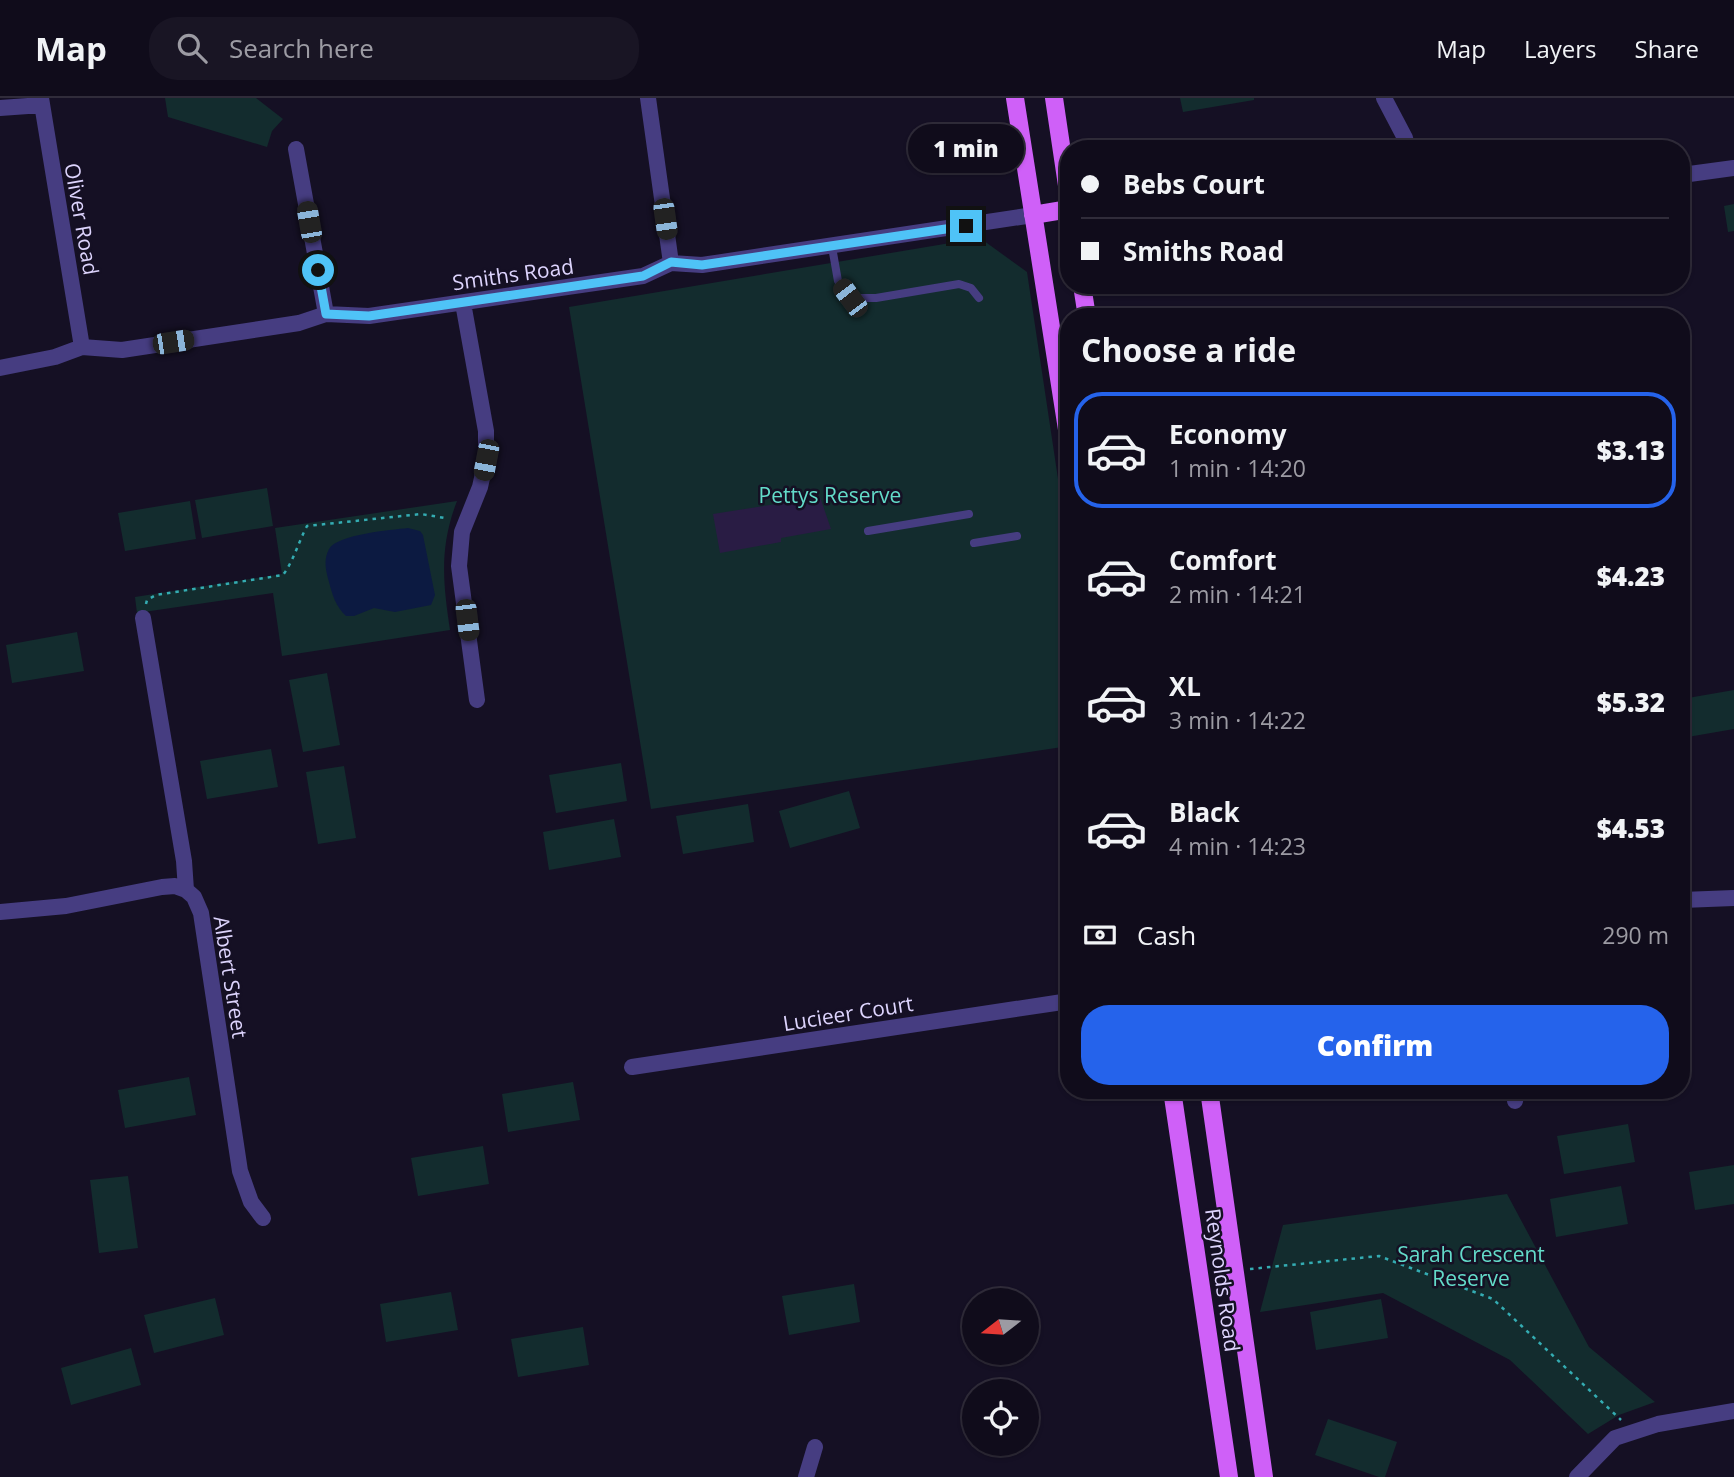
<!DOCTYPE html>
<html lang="en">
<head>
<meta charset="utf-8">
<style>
	body { margin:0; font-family:"Open Sans",sans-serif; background:#191524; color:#f1f3f6; height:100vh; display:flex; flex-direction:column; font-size:26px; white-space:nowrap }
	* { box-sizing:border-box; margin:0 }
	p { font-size:23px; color:#9c9ba3 }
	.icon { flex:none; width:38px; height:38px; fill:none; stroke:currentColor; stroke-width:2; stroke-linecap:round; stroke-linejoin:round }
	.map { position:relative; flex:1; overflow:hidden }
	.panel { position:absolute; left:1060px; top:210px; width:630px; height:791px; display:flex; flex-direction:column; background:#100c1b; border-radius:28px; box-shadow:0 2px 5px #0004,0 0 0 2px #302c3a }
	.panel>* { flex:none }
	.banner { position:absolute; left:1060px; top:42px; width:630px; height:154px; border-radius:28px; box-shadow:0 2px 5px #0004,0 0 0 2px #302c3a; display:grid; align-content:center; height:154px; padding:0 21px; background:#100c1b }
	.needle { width:46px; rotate:253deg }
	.buttons { position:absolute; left:962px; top:1190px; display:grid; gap:14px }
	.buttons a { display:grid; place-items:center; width:77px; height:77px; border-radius:50%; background:#100c1b; box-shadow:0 2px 5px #0004,0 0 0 2px #302c3a; font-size:35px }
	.end { position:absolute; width:32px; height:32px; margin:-16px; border:9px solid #4fc3f7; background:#111; box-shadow:0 0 0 4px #111 }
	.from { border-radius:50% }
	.bubble { position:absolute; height:49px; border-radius:24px; background:#100c1b; box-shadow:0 2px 5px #0004,0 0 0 2px #302c3a; font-size:23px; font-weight:800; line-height:49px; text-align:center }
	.car { position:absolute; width:21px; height:42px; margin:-21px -10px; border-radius:9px; box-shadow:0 0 5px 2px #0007; background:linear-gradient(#222 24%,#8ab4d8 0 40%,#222 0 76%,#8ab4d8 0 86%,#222 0) }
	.banner b { display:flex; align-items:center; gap:24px; height:66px; font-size:26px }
	.banner b+b { border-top:2px solid #302c3a }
	.banner i { width:18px; height:18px; background:#f1f3f6 }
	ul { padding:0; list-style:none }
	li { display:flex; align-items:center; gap:21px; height:116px; margin:0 14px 10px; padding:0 7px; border:4px solid transparent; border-radius:28px }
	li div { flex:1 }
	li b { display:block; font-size:26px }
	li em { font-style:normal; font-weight:800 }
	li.selected { border-color:#2563eb }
	li>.icon { width:63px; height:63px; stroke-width:1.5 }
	h2 { padding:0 21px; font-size:32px; line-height:84px }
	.pay { display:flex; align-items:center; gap:18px; height:77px; padding:0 21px; font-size:26px }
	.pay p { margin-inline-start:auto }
	.cta { display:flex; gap:14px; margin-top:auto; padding:14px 21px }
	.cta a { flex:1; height:80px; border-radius:28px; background:#2563eb; color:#fff; font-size:28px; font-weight:800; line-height:80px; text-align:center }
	header { display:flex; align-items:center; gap:42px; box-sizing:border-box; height:98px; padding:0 35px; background:#100c1b; border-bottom:2px solid #302c3a }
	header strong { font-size:33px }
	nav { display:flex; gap:38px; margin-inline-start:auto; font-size:24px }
	.search { width:490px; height:63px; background:#191524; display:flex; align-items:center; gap:18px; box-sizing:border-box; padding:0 24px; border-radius:28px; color:#9c9ba3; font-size:26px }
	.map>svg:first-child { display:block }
	.green { fill:#132c2e }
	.water { fill:#0c1a41 }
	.building { fill:#291c44 }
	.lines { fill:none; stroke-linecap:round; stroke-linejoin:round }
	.path { stroke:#34acb2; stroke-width:2.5; stroke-dasharray:3.5 5; stroke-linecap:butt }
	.lane { stroke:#463d81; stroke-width:8 }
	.street { stroke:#463d81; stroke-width:16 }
	.primary { stroke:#cf60f8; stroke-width:18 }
	.route { stroke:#4fc3f7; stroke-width:9 }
	.labels { text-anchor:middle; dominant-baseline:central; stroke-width:5; stroke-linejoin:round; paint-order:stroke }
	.street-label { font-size:21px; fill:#ddd4fd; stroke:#151024 }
	.park-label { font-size:21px; fill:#63dbc9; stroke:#151024 }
</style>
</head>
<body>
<header>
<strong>Map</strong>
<div class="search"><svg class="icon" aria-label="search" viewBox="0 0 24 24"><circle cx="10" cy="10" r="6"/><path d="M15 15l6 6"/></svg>Search here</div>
<nav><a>Map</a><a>Layers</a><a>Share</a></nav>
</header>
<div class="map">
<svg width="1734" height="1379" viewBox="0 0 1734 1379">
	<rect width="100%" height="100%" fill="#151024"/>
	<path class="green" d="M165 0H256L283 21 272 33 267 49 168 19Z
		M1180 0H1254V2L1183 14Z
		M1734 106V133L1728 134 1724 108Z
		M980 140 1027 174 1069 454V648L651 711 569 209Z
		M267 390 273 428 202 440 195 402Z
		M190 403 196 441 125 453 118 415Z
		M457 403C439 450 443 484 450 532L282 558 273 495 137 515 135 499 282 476 275 430Z
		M77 534 84 573 12 585 6 547Z
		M327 575 340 647 303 654 289 582Z
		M1734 592V631L1682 640V601Z
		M271 651 278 689 207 701 200 663Z
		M621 665 627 703 556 715 549 677Z
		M344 668 356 740 318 746 306 674Z
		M849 693 860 730 790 750 779 713Z
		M748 706 754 744 683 756 676 718Z
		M614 721 621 759 549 772 543 734Z
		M189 979 196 1017 125 1030 118 992Z
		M573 984 580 1022 508 1034 502 996Z
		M1628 1026 1635 1064 1564 1076 1557 1038Z
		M483 1048 489 1086 418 1098 411 1060Z
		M1734 1067V1106L1695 1112 1689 1074Z
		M128 1078 138 1150 99 1155 90 1082Z
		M1621 1088 1628 1126 1556 1139 1550 1101Z
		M1507 1096 1589 1249 1655 1304 1619 1317 1588 1336 1510 1262 1383 1195 1260 1214 1283 1127Z
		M854 1186 860 1224 789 1237 782 1198Z
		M451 1194 458 1232 386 1244 380 1206Z
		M215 1200 224 1237 154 1255 144 1217Z
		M1381 1201 1388 1240 1316 1252 1310 1214Z
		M583 1229 589 1267 518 1279 511 1241Z
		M131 1250 141 1287 71 1307 61 1270Z
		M1328 1321 1397 1344 1385 1379H1379L1315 1357Z"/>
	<path class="water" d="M408 430 420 433 423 437 435 497 431 507 395 514 374 510 354 518H346C336 509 332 496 329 484 326 473 323 462 329 451 338 436 391 432 408 430Z"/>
	<path class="building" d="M820 399 831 431 781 440V444L720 455 713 416Z"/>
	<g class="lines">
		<path class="path" d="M146 506 147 502 156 497 283 477C294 462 298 445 307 428L421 416 445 420
			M1250 1171 1379 1158 1493 1201 1621 1322"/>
		<path class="lane" d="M832 149 838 183 850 200H876L959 186 971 190 979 200
			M868 433 969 416
			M974 445 1017 438"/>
		<path class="street" d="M41 0 82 249
			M648 0 671 165
			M1384 0 1405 40 1408 51
			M0 10 42 7
			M296 51 326 216
			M1682 77 1734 70
			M463 205 486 333V362L480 389 462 434 459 468 477 602
			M0 270 55 259 82 249 122 252 299 225 326 216 369 218 643 178 671 165 702 167 1033 117
			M143 520 184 763 186 792 194 799 201 815 240 1073 251 1104 263 1120
			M1682 802 1734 800
			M0 814 66 808 162 789 175 788 186 792
			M632 969 1069 903
			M1515 1003 1517 992
			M806 1379 815 1349
			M1577 1379 1615 1340 1658 1326 1734 1313"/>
		<path class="primary" d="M1015 0 1069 344
			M1054 0 1069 101
			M1033 117 1069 111
			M1082 187 1087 219
			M1172 992 1229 1379
			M1209 992 1264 1379"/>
	</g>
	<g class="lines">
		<path class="route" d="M318 172 326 216 369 218 643 178 671 164 702 167 966 128"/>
	</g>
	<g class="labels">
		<g class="street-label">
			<text transform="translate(82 121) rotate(80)">Oliver Road</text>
			<text transform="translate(513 176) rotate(-8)">Smiths Road</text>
			<text transform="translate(231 879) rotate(81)">Albert Street</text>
			<text transform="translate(848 915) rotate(-9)">Lucieer Court</text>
			<text transform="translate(1223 1182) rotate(82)">Reynolds Road</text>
		</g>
		<g class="park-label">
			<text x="830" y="397">Pettys Reserve</text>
			<text x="1471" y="1156">Sarah Crescent<tspan x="1471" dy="24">Reserve</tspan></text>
		</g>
	</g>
</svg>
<div class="buttons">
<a><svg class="needle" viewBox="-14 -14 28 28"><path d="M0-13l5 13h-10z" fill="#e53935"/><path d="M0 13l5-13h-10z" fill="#9c9ba3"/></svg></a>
<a><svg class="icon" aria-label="locate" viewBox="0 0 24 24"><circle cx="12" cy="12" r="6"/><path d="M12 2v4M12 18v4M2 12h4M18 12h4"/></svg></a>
</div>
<i class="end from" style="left:318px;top:172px"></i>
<i class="end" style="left:966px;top:128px"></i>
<div class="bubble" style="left:908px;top:26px;width:116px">1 min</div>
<i class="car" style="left:665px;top:121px;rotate:172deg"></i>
<i class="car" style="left:309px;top:124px;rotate:350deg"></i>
<i class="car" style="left:850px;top:200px;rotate:323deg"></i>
<i class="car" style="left:173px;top:244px;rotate:81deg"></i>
<i class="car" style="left:486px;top:362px;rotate:191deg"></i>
<i class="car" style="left:467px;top:522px;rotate:173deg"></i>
<div class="banner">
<b><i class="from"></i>Bebs Court</b>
<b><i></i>Smiths Road</b>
</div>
<section class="panel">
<h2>Choose a ride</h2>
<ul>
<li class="selected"><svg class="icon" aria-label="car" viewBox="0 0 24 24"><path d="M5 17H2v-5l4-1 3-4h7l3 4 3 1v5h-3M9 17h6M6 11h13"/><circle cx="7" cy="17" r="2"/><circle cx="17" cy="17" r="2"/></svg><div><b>Economy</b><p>1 min · 14:20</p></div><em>$3.13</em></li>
<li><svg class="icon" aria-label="car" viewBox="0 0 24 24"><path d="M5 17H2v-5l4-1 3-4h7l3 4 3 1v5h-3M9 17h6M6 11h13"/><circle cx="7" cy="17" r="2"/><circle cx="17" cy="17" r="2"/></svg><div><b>Comfort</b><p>2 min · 14:21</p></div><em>$4.23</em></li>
<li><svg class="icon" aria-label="car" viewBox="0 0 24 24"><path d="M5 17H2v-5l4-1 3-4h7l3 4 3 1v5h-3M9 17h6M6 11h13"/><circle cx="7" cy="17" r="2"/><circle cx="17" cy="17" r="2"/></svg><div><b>XL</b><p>3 min · 14:22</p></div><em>$5.32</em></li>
<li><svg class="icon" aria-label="car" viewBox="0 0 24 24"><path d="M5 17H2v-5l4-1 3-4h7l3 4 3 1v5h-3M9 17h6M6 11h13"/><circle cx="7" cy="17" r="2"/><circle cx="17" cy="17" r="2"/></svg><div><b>Black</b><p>4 min · 14:23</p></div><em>$4.53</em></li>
</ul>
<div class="pay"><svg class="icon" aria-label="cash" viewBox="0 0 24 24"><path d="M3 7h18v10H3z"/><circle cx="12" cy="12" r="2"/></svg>Cash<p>290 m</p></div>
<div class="cta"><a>Confirm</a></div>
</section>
</div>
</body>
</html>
